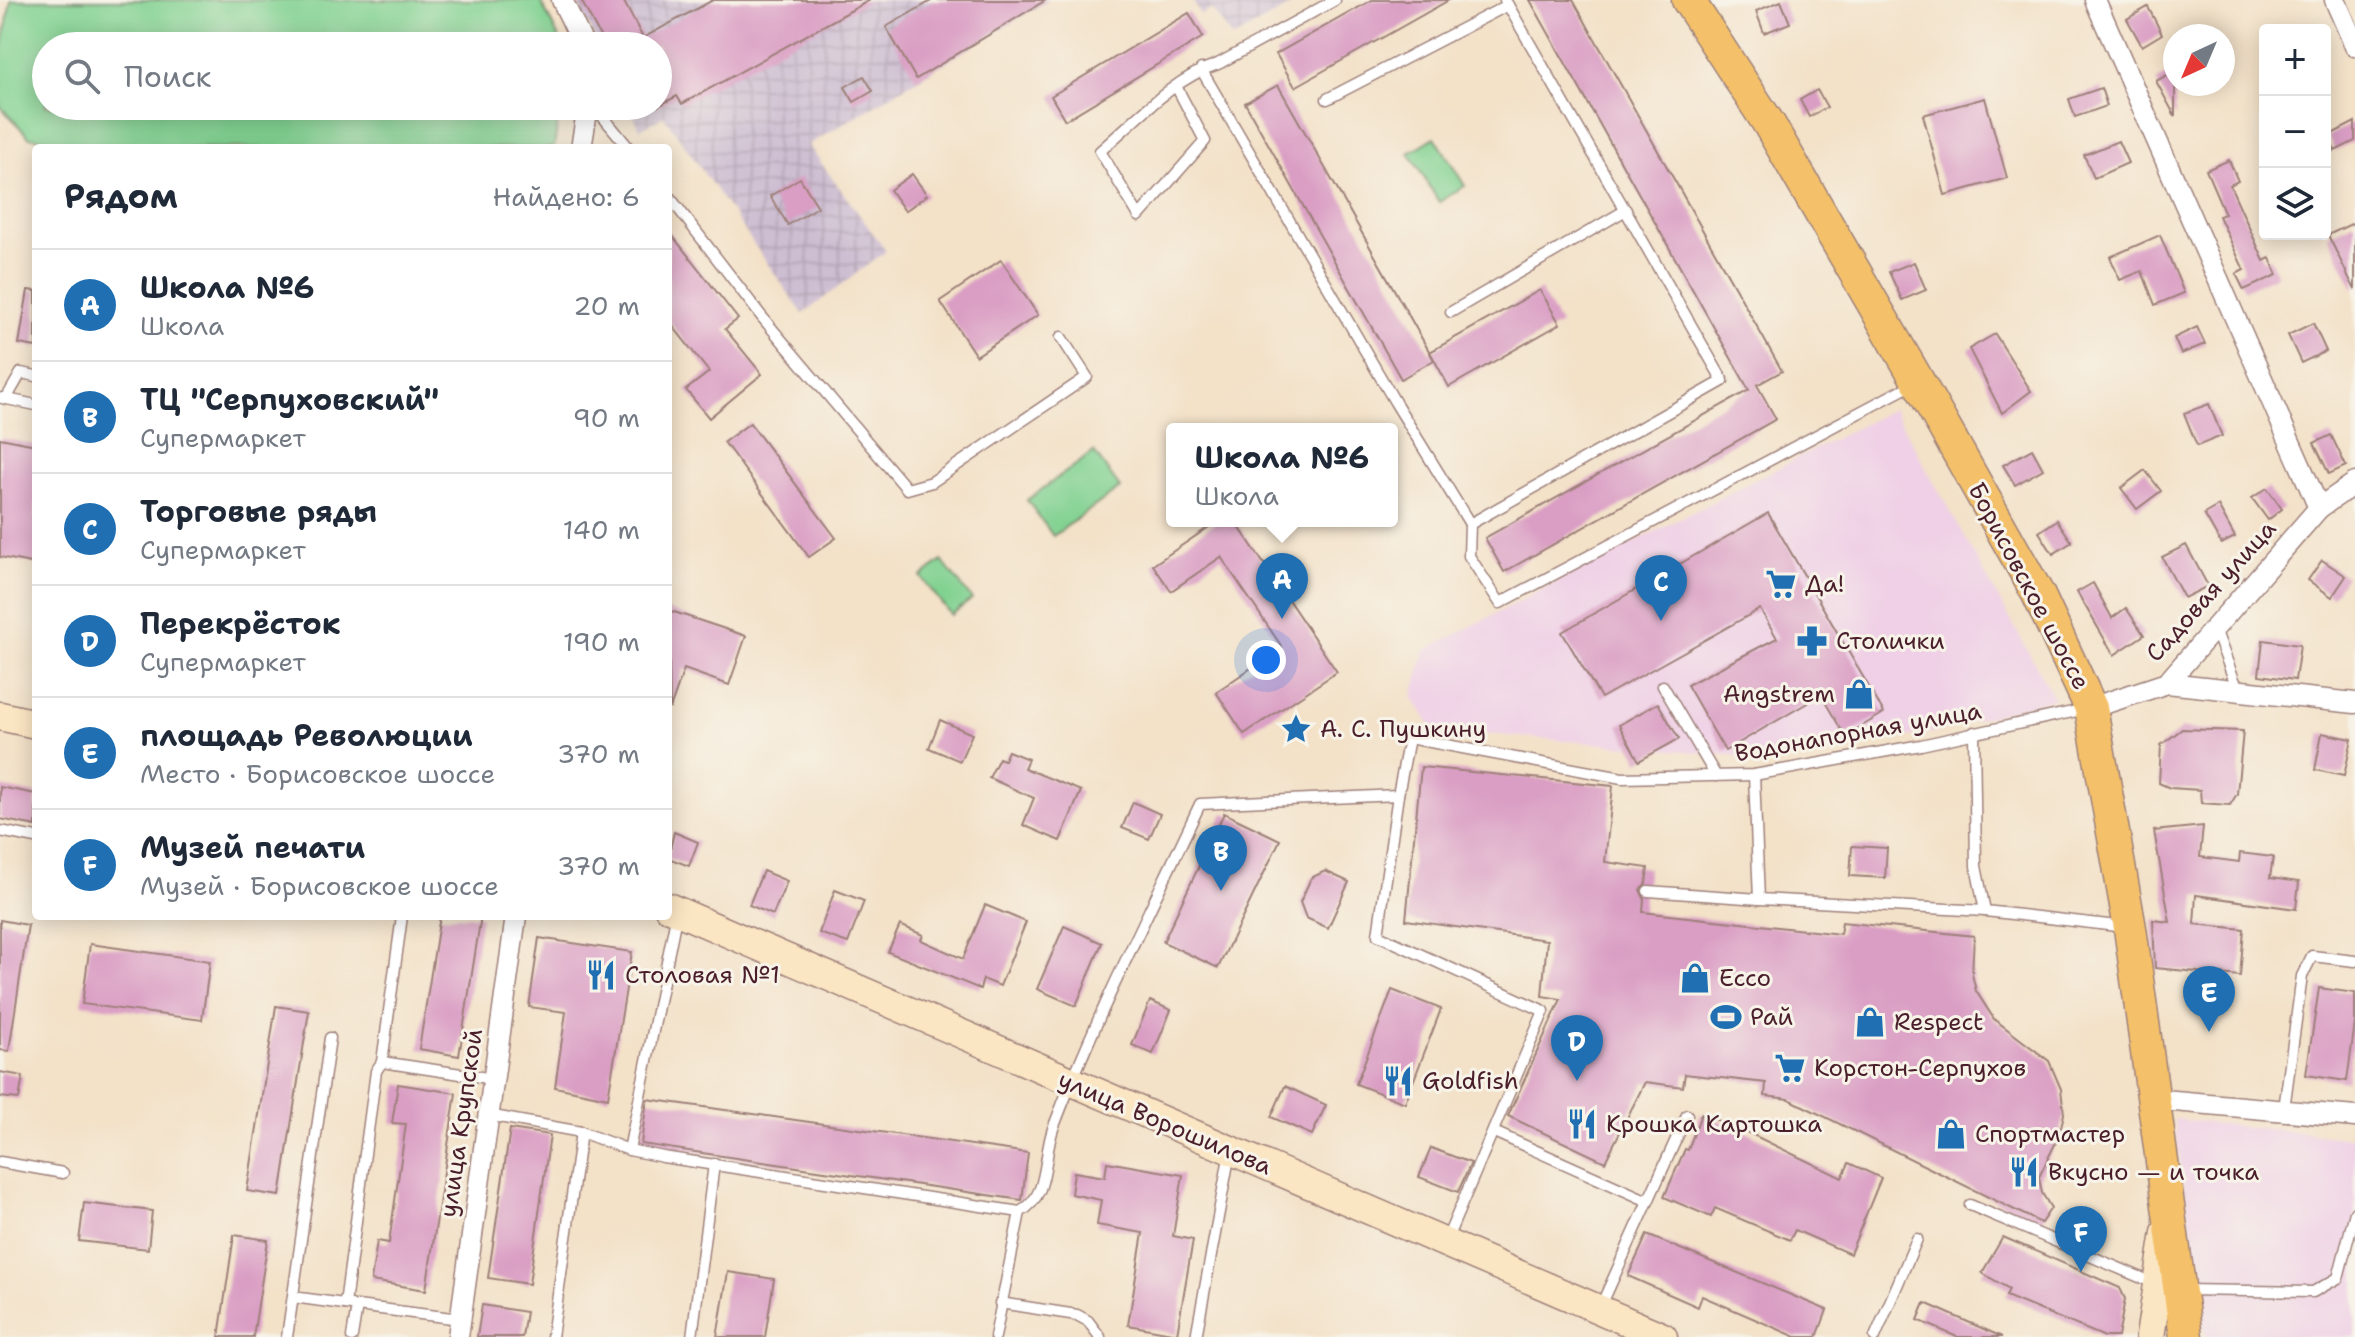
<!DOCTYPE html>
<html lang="ru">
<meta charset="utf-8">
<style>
:root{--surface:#fff;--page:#f2f2f3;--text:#1f2937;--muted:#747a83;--line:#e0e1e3;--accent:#1f6fb2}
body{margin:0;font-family:"Shantell Sans",sans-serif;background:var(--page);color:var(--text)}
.controls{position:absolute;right:24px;top:24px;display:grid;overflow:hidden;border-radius:8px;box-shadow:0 4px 20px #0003}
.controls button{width:72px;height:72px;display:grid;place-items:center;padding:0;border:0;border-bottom:2px solid var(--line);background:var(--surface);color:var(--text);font:40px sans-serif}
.compass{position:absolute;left:2163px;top:24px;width:72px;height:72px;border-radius:50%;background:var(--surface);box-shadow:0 4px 20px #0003;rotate:224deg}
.you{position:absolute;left:1266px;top:660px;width:28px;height:28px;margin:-20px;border:6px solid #fff;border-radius:50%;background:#1a73e8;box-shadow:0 0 0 12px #1a73e833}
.badge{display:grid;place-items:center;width:52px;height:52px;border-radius:50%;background:var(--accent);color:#fff;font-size:26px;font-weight:700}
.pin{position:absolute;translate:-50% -66px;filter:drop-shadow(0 2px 4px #0008)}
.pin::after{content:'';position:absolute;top:42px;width:28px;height:24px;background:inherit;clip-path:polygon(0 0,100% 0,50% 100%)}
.popup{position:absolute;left:1166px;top:423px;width:232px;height:104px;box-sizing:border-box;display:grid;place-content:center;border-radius:8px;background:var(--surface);filter:drop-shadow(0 2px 6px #0005);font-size:26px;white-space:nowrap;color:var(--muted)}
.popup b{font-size:30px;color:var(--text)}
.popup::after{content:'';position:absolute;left:50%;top:100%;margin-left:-16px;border:16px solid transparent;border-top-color:var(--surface)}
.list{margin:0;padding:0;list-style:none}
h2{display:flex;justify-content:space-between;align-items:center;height:104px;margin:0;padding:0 32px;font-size:34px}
h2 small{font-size:26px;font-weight:400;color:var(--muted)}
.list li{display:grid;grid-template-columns:52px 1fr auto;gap:24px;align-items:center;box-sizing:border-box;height:112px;padding:0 32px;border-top:2px solid var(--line)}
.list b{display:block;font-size:30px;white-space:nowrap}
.list p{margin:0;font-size:26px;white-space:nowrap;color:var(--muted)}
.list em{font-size:26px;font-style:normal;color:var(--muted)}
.icon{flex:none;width:44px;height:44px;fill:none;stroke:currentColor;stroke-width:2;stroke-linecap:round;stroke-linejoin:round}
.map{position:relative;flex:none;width:2355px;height:1337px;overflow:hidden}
.search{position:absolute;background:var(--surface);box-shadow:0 4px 20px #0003;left:32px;top:32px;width:640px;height:88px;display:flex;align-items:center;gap:20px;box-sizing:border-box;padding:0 28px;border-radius:44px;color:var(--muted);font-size:30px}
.panel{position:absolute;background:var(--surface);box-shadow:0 4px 20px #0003;left:32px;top:144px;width:640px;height:776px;border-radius:8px}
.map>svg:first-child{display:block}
</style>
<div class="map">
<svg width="2355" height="1337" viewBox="0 0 2355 1337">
<defs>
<pattern id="industrial-grid" width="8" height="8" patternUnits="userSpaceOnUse" patternTransform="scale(2)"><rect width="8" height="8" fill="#cdbed2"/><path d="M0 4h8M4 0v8" fill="none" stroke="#b2a3b4"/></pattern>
</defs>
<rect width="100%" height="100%" fill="#f7f3e8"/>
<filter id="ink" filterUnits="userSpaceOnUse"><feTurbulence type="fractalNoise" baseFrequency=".0125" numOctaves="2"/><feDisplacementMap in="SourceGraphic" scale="16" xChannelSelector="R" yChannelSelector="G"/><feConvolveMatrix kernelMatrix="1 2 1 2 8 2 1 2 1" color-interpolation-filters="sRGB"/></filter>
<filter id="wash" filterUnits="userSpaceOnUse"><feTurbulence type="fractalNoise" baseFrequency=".006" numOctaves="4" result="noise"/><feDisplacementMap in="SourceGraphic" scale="32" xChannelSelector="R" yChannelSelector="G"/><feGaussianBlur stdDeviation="1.8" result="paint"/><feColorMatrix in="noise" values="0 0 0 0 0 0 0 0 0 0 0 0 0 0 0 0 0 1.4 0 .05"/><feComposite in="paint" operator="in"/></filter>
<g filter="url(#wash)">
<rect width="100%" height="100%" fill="#f3e1c8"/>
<g fill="#efd0e6">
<polygon points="1893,409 2054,698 1927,734 1750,757 1433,729 1413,697 1425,650"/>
<polygon points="2174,1119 2355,1138 2355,1337 2206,1337"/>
</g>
<g fill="url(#industrial-grid)">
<polygon points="576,0 1049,0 808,145 886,251 803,314 664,116 640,129 629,106 658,106 658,46 599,46"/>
<polygon points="1192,0 1300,0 1233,38 1211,9 1201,15"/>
</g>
<g fill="#81d191" stroke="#66785e" stroke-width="2">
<polygon points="11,0 540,0 563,46 46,46 46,106 560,106 554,148 108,148 29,137 0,106 0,61"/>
<polygon points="1435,137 1465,186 1439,202 1409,153"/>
<polygon points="1094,452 1120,488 1053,536 1027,500"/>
<polygon points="942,561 972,599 951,615 921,577"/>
</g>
<g id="blocks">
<g fill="#da9ec4">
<polygon points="581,0 623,0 643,38 713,0 870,0 682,104 677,96 658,106 658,46 605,46"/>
<polygon points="933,0 1046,0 916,79 886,27"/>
<polygon points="1372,0 1449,0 1295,87 1276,54"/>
<polygon points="1530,0 1573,0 1782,371 1757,385 1776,419 1504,572 1485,538 1749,390"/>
<polygon points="1781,1 1790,23 1764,33 1756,11"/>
<polygon points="2148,7 2162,34 2142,46 2127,19"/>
<polygon points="1189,13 1203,37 1065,120 1051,96"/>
<polygon points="2175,71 2175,116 2156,81"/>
<polygon points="864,76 873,91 854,102 845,87"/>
<polygon points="1278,85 1434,360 1401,379 1245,103"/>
<polygon points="2101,88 2107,106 2075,117 2069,99"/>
<polygon points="1817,90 1827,107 1809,117 1800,100"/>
<polygon points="1985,98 2007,178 1945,195 1923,115"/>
<polygon points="2355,122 2355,141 2335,151 2328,136"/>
<polygon points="2118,141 2128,163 2094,178 2084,155"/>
<polygon points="2229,160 2238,181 2230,185 2264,261 2270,258 2277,275 2244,290 2236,274 2244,270 2219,216 2225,214 2206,170"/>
<polygon points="912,174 927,195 905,211 890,190"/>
<polygon points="800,178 818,207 788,225 770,196"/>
<polygon points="2355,222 2355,290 2328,235"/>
<polygon points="668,230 738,319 725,329 762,374 709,418 686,390 709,372 668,320"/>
<polygon points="2160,235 2184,293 2155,305 2142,271 2120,280 2110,257"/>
<polygon points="1001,260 1038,315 976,356 940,301"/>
<polygon points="1914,262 1926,290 1902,300 1889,272"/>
<polygon points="28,290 36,291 36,347 19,344"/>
<polygon points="1540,290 1560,324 1449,387 1430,352"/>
<polygon points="2313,323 2326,351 2301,363 2288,335"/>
<polygon points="2197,327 2205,344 2181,354 2174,338"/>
<polygon points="1995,334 2031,391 2002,413 1969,349"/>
<polygon points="2209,404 2222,436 2197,446 2184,413"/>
<polygon points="750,423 836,538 809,557 724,442"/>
<polygon points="2331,435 2346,466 2329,474 2314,443"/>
<polygon points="0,438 36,445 36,564 0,557"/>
<polygon points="2032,449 2043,469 2015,485 2003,465"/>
<polygon points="2145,470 2161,491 2137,509 2121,488"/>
<polygon points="2267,488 2282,509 2268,520 2252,498"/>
<polygon points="2218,506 2235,537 2221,544 2204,514"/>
<polygon points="1768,513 1884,713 1845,736 1821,695 1725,751 1687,685 1777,638 1760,609 1601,698 1562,632"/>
<polygon points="2057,520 2072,542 2053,554 2039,532"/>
<polygon points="1218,521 1235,521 1337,672 1244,734 1216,692 1282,647 1221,557 1171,591 1153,565"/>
<polygon points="2186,545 2208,586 2184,598 2162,557"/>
<polygon points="2322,560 2346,576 2332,597 2308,580"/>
<polygon points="2093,583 2112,618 2126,608 2144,635 2114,655 2077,592"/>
<polygon points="668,610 746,636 729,685 684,669 670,709"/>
<polygon points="2263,640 2300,645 2295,680 2259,675"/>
<polygon points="1658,703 1679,739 1639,761 1619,725"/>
<polygon points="940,720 972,734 960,761 929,748"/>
<polygon points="2182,729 2243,731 2237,794 2230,805 2201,803 2200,790 2170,788 2159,783 2161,745"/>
<polygon points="2322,733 2352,739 2344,776 2315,770"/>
<polygon points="1008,751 1028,759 1024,768 1081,791 1060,841 1023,825 1034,798 989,778 999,758 1004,760"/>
<polygon points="1421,767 1613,786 1605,862 1648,868 1646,883 1640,890 1644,898 1643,912 1840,934 1842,922 1974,936 1972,974 1976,991 1994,1019 2049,1061 2061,1089 2064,1114 2059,1136 2039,1177 2042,1193 2051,1208 2041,1223 1789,1099 1765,1096 1766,1083 1685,1074 1683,1087 1645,1082 1605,1162 1508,1116 1561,999 1542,996 1547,940 1406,920"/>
<polygon points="0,787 36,794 36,826 0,819"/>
<polygon points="1133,802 1160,814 1149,839 1122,828"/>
<polygon points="1224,813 1280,840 1218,968 1163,942"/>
<polygon points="2203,826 2200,857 2239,862 2240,853 2273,857 2270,878 2299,882 2296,909 2196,895 2194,924 2244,929 2240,976 2155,968 2153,920 2170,922 2154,831"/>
<polygon points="674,832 698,842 689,866 668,858"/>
<polygon points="1852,846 1887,848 1885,878 1850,876"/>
<polygon points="763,871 787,881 773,915 749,905"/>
<polygon points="1325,871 1349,882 1328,928 1306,918 1300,902 1311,878"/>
<polygon points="835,890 864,901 848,943 819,933"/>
<polygon points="985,905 1026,922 1000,986 983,979 980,989 888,952 900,925 923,935 921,940 963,959"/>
<polygon points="440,916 481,916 459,1056 419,1049"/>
<polygon points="0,920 28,925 9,1051 0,1050"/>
<polygon points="1064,926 1102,943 1076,1006 1037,989"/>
<polygon points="539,938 632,952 608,1098 555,1087 566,1012 529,1007"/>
<polygon points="90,944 210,961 202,1020 82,1004"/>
<polygon points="2319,988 2355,993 2355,1023 2347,1081 2306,1075"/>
<polygon points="1392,990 1441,1009 1405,1103 1356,1084"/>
<polygon points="1150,1001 1171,1010 1153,1054 1132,1045"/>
<polygon points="276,1006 309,1011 280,1196 247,1191"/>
<polygon points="0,1072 23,1076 19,1099 0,1097"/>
<polygon points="398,1084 456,1093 426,1290 371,1281 377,1241 389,1243 406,1124 392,1123"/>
<polygon points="1285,1086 1326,1105 1312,1135 1271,1117"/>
<polygon points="647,1099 1028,1153 1022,1200 641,1144"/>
<polygon points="1701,1114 1743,1130 1842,1178 1849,1163 1881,1178 1850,1254 1795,1230 1790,1240 1715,1208 1711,1217 1664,1197 1685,1149 1688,1150"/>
<polygon points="510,1129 550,1135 529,1284 488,1278"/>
<polygon points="1431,1148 1471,1163 1458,1192 1419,1177"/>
<polygon points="1107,1162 1183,1175 1173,1236 1193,1240 1177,1334 1128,1325 1143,1233 1097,1225 1101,1200 1071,1194 1074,1172 1105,1177"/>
<polygon points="84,1203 152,1211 148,1249 79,1241"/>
<polygon points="234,1235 268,1240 253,1337 219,1337"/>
<polygon points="1647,1235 1827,1310 1817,1337 1796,1337 1702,1296 1698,1307 1628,1276"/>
<polygon points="2003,1237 2120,1288 2125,1299 2118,1337 2105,1337 2006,1296 2009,1289 1982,1273"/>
<polygon points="728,1272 774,1279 765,1337 717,1337"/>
<polygon points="1925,1303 2002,1337 1957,1337 1918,1320"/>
<polygon points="482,1305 526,1312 522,1337 477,1337"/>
</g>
</g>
</g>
<g filter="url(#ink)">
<use href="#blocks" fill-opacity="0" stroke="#9e807a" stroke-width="2"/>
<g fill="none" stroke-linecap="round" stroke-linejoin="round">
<g stroke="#9e807a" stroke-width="13">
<g id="lane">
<polyline points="1201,69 1395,402 1470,524 1723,381 1505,0"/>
<path d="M1176 86 1205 141 1139 216 1100 151C1135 121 1173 78 1218 64L1335 0"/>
<polyline points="1327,99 1508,5"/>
<polyline points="594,106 629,148"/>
<polyline points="668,195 762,317 907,489 932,482 1087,377 1061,337"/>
<polyline points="1451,312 1626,210"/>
<polyline points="2,398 36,405"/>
<polyline points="6,399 21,373 36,376"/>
<polyline points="1470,524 1469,556 1500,603 1915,383"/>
<polyline points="2215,629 2238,690"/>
<polyline points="1663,686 1716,776"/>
<polyline points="1754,775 1759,899 1985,911 1976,866 1974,732"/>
<polyline points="1398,795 1378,935 1544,1011 1446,1241"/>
<polyline points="0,831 36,838"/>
<polyline points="1648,891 1759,899"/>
<polyline points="1985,911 2126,927"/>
<polyline points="402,916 382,1062 494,1079"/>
<polyline points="2284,1109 2302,976 2312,956 2355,961"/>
<path d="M488 1115 581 1132 629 1150 663 1157 1020 1212C1051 1195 1042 1156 1054 1126 1096 1016 1150 911 1200 804L1398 795 1409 738 1622 778 1754 775 1921 745 2086 709"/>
<polyline points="1494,1132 1648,1201"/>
<polyline points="629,1150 677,912"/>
<polyline points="0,1162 63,1173"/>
<polyline points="1970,1205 2156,1284"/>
<polyline points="2184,1290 2313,1292 2338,1278 2355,1212"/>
<polyline points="293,1297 351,1305"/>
<polyline points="1000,1303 1077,1315 1088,1321 1100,1337"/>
<polyline points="345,1304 376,1071 382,1062"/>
<polyline points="1600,1308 1687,1115"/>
<polyline points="287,1337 330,1038"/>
<polyline points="352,1337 357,1306 460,1319"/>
<polyline points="552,1337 581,1132"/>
<polyline points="692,1337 714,1164"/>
<polyline points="995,1337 1020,1212"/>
<polyline points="1196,1337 1230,1152"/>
<polyline points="1875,1337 1917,1239"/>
</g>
</g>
<g stroke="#9e807a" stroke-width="23">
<g id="street">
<polyline points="562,0 584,46"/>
<polyline points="2095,0 2319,508"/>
<polyline points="2335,0 2355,46"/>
<polyline points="581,148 588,106"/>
<polyline points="2167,683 2355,703"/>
<polyline points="2091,708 2167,683 2319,508 2355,483"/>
<polyline points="2152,1099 2355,1117"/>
<polyline points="458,1337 516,916"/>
</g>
</g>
<g stroke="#9e807a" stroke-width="31">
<g id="secondary">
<polyline points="0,716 36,724"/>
<polyline points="668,907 1663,1337"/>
<polyline points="2150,1337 2166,1232"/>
</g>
</g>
<g stroke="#9e807a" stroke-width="35">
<polyline id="primary" points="1688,0 1769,124 1918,381 2038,594 2091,708 2130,928 2186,1337"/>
</g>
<use href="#lane" stroke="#fff" stroke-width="10"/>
<use href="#street" stroke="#fff" stroke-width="20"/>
<use href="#secondary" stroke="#fbe6c3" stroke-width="28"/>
<use href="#primary" stroke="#f4c16a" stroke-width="32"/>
</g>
</g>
<defs>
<g id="supermarket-bare" transform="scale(2.4)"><path d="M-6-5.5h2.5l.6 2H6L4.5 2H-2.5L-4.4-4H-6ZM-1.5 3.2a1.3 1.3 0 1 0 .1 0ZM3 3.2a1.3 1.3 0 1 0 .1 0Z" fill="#1f6fb2" stroke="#f7f3e8" stroke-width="2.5" paint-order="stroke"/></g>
<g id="pharmacy-bare" transform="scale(2.4)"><path d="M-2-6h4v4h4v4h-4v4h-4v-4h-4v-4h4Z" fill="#1f6fb2" stroke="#f7f3e8" stroke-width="2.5" paint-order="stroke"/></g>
<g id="shop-bare" transform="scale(2.4)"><path d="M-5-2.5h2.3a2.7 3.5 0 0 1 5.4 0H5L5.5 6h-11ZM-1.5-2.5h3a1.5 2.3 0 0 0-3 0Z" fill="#1f6fb2" stroke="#f7f3e8" stroke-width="2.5" paint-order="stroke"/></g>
<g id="sight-bare" transform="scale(2.4)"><path d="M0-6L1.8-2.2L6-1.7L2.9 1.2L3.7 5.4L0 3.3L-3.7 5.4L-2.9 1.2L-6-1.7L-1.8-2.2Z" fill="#1f6fb2" stroke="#f7f3e8" stroke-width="2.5" paint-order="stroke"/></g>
<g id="restaurant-bare" transform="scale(2.4)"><path d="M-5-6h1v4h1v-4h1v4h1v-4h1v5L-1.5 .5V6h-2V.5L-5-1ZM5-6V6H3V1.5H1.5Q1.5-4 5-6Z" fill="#1f6fb2" stroke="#f7f3e8" stroke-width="2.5" paint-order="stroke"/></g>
<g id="stadium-bare" transform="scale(2.4)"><path d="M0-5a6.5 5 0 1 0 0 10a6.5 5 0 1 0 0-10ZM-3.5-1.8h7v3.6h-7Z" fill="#1f6fb2" stroke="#f7f3e8" stroke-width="2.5" paint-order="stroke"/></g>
</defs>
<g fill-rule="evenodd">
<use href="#supermarket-bare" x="1781" y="584"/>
<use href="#pharmacy-bare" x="1812" y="641"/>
<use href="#shop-bare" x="1859" y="694"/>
<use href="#sight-bare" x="1296" y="729"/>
<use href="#restaurant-bare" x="601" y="975"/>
<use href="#shop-bare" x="1695" y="978"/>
<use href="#stadium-bare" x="1726" y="1017"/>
<use href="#shop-bare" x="1870" y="1022"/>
<use href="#supermarket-bare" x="1790" y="1068"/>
<use href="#restaurant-bare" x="1398" y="1081"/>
<use href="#restaurant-bare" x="1582" y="1124"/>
<use href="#shop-bare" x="1951" y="1134"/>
<use href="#restaurant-bare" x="2024" y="1172"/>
</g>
<g text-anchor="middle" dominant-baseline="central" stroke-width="6" stroke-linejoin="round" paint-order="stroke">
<g font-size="24" fill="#4a1f2b" stroke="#f7f3e8" text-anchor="start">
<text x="1805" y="584">Да!</text>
<text x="1836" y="641">Столички</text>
<text x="1835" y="694" text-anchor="end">Angstrem</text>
<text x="1320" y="729">А. С. Пушкину</text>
<text x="625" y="975">Столовая №1</text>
<text x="1719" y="978">Ecco</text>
<text x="1750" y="1017">Рай</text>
<text x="1894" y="1022">Respect</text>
<text x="1814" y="1068">Корстон-Серпухов</text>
<text x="1422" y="1081">Goldfish</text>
<text x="1606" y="1124">Крошка Картошка</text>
<text x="1975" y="1134">Спортмастер</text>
<text x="2048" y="1172">Вкусно — и точка</text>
</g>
<g font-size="24" fill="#4a1f2b" stroke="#f7f3e8">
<text transform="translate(2029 586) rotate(62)">Борисовское шоссе</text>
<text transform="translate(2211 591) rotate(-48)">Садовая улица</text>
<text transform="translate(1858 732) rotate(-10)">Водонапорная улица</text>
<text transform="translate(461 1123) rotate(-82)">улица Крупской</text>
<text transform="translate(1165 1123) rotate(23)">улица Ворошилова</text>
</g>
</g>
</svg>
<div class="controls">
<button>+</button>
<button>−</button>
<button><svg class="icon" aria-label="layers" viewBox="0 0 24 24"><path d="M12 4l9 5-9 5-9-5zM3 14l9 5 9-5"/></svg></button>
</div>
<svg class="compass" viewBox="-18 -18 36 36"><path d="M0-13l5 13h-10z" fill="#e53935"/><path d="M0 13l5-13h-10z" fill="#747a83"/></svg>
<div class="you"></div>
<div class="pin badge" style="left:1282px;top:619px">A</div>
<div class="popup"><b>Школа №6</b>Школа</div>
<div class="pin badge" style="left:1221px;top:891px">B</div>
<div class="pin badge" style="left:1661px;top:621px">C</div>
<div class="pin badge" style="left:1577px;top:1081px">D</div>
<div class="pin badge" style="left:2209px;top:1032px">E</div>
<div class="pin badge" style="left:2081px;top:1272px">F</div>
<div class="search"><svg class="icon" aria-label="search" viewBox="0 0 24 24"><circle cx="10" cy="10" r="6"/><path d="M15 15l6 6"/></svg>Поиск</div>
<section class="panel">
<h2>Рядом<small>Найдено: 6</small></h2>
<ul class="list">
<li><span class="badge">A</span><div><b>Школа №6</b><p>Школа</p></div><em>20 m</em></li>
<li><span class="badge">B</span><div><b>ТЦ &quot;Серпуховский&quot;</b><p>Супермаркет</p></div><em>90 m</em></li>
<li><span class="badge">C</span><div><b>Торговые ряды</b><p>Супермаркет</p></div><em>140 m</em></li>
<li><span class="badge">D</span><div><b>Перекрёсток</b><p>Супермаркет</p></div><em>190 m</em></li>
<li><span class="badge">E</span><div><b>площадь Революции</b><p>Место · Борисовское шоссе</p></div><em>370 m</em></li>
<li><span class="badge">F</span><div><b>Музей печати</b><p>Музей · Борисовское шоссе</p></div><em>370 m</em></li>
</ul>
</section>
</div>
